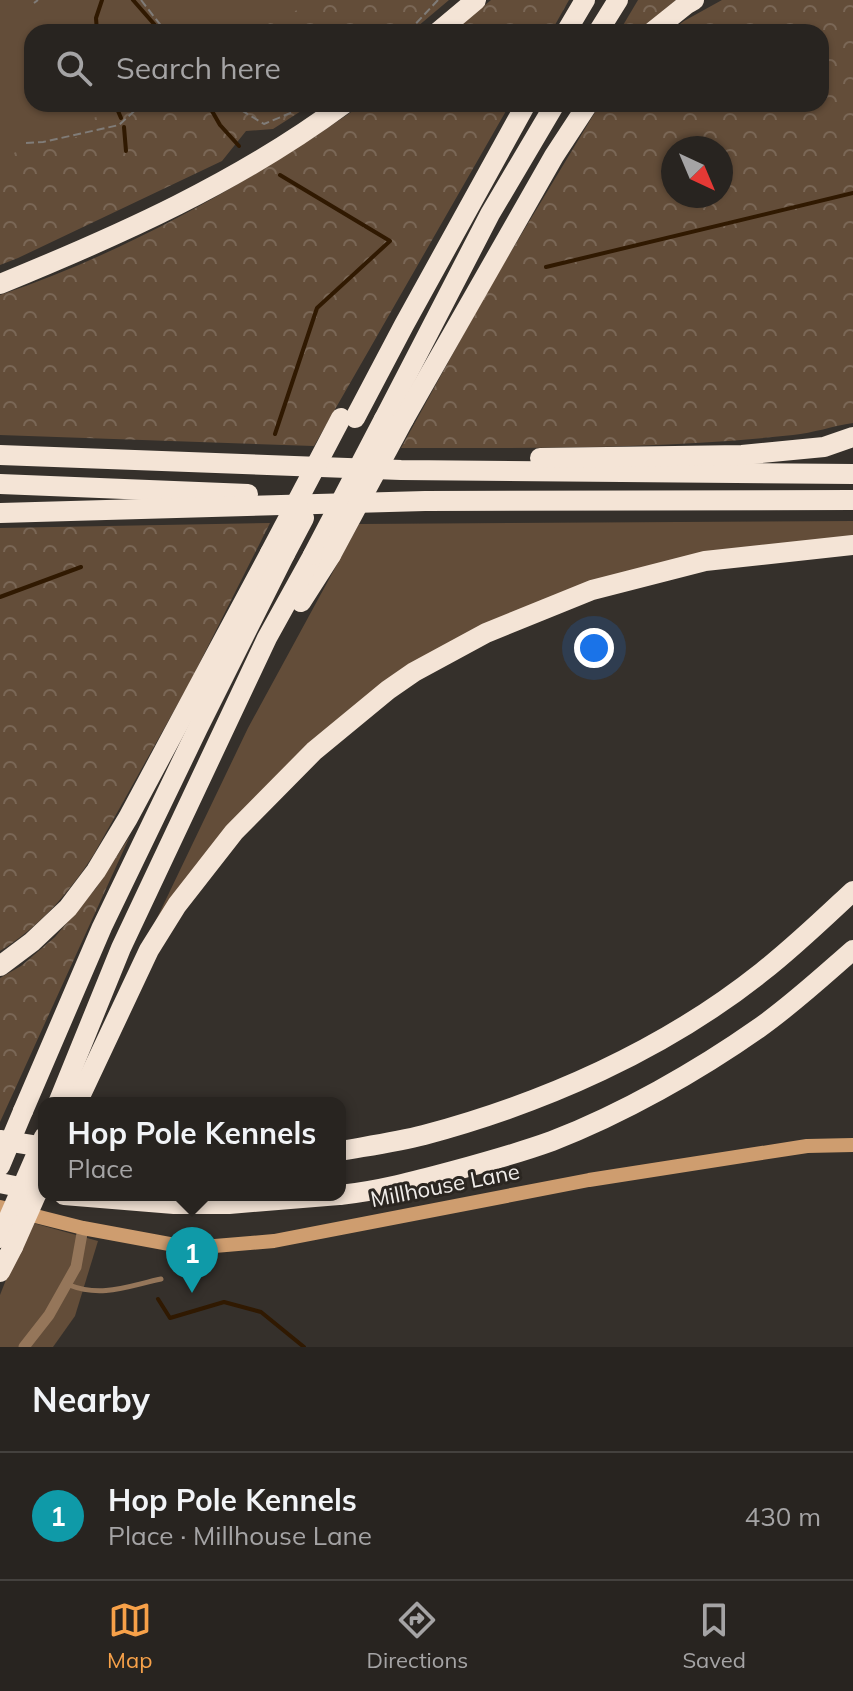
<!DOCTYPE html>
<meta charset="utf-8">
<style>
:root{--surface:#282420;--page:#34302d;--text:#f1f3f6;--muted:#a5a4a5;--line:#44413e;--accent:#f7a149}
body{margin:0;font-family:Mulish,sans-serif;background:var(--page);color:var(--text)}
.compass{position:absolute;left:661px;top:136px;width:72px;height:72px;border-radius:50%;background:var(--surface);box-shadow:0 2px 6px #0004;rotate:136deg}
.you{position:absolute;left:594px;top:648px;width:28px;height:28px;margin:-20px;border:6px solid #fff;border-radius:50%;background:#1a73e8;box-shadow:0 0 0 12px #1a73e833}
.badge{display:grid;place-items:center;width:52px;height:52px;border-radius:50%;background:var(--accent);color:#fff;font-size:26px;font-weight:700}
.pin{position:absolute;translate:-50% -66px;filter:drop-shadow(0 2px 4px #0008)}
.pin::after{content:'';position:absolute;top:42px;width:28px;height:24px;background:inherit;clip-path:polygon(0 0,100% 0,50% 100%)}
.popup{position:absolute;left:38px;top:1097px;width:308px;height:104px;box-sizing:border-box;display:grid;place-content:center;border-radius:16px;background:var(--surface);filter:drop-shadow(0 2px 6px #0005);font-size:26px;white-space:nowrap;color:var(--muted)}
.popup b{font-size:30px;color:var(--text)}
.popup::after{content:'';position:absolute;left:50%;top:100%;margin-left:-16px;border:16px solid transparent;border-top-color:var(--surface)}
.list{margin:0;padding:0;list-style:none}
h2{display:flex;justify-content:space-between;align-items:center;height:104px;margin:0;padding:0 32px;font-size:34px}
h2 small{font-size:26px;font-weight:400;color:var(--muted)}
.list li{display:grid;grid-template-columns:52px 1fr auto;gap:24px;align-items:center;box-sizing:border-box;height:128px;padding:0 32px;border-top:2px solid var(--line)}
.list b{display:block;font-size:30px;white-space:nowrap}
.list p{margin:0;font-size:26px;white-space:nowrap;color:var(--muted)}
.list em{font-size:26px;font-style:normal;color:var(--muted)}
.icon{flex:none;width:44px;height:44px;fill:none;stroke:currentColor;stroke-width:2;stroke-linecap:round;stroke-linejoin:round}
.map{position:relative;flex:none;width:853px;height:1347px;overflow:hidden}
.search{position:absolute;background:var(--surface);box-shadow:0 2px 6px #0004;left:24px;right:24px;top:24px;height:88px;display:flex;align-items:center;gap:20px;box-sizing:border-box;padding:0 28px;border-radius:24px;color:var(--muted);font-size:30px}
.sheet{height:232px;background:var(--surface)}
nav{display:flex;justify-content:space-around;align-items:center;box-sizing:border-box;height:112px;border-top:2px solid var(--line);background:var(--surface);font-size:22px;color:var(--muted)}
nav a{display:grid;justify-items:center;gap:4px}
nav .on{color:var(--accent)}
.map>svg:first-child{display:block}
</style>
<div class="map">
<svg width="853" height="1347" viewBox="0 0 853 1347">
<defs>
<pattern id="forest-crowns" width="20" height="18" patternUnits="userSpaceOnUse" patternTransform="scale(2)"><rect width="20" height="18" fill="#634d39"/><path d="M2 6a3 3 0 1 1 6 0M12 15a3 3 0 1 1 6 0" fill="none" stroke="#7a6756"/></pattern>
</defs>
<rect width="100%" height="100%" fill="#35302b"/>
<g fill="#634d39">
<polygon points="0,0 372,0 328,32 32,32 32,104 205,104 0,206"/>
<polygon points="853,521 853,539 622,575 366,699 147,939 248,728 359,524"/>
<polygon points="33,1223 98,1241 75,1316 53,1347 0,1347 0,1295 13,1262"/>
</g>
<g fill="url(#forest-crowns)" fill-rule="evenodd">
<polygon points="323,0 449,0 411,32 251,32 297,10"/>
<polygon points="491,0 569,0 551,32 453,32"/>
<polygon points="638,0 676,0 638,32 619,32"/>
<path d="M722 0H853V423C833 426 813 433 793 435 663 449 532 448 401 448L489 288 600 104H821V32H669L684 21ZM673 148H721V196H673Z"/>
<polygon points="129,104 137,115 160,104 312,104 273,129 246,131 222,161 18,258 0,265 0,159 16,152 27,153 62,139 83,136 91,119"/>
<path d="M363 104H510L314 446 0 435V295C130 251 250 182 363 104Z"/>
<path d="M270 523 190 682 94 854C69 893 39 927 0 951V528Z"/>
<polygon points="130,836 0,1122 0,978 21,966 55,937 96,888"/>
</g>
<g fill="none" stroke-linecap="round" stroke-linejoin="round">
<g stroke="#301901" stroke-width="4">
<polyline points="133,0 161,32"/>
<polyline points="97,32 96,18 102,0"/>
<polyline points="115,104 121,118"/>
<polyline points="208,104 220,125 239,146"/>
<polyline points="124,127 126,151"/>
<polyline points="546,267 853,193"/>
<polyline points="275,434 317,308 390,241 280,175"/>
<polyline points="0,597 81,567"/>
<polyline points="158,1299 170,1318 224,1302 261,1312 304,1347"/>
</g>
<g stroke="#807c78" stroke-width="2" stroke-dasharray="8 4" stroke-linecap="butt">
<polyline points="141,0 166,32"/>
<polyline points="34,3 38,0"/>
<polyline points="408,32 438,0"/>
<polyline points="231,104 264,124 312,104"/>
<polyline points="26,143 43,142 119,125 142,104"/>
</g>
<path stroke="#95765a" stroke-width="5" d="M69 1285C102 1298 128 1286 161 1279"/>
<polyline stroke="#95765a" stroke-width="11" points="24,1347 49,1315 76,1267 83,1228"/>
<polyline stroke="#ce9d6f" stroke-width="14" points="0,1207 83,1228 191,1248 274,1241 589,1180 807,1146 853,1145"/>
<g stroke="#f4e4d6" stroke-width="20">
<polyline points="438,32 476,0"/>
<polyline points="566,32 585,0"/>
<polyline points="598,32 618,0"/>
<polyline points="652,32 687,4 694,0"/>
<path d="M0 284C120 235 239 182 344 104"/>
<polyline points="355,418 404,325 526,104"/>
<polyline points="384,419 490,214 555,104"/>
<polyline points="404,419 554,156 588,104"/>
<polyline points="0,455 401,470 853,474"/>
<polyline points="540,458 742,455 824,447 853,437"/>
<polyline points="0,484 248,494"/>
<polyline points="0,513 425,501 853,500"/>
<polyline points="301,602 331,555"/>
<polyline points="0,966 32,942 68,908 96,871 128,818 270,553"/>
<polyline points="58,1103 121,948 267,638 313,555"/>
<polyline points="77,1103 149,950 177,905 234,832 314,751 388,690 414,672 486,633 592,590 705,561 853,545"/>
<polyline points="23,1111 102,927 198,728 285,554"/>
<polyline points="0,1140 44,1147"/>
<path d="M340 1151C368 1146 397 1142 424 1135 544 1103 664 1050 762 972 794 947 823 919 853 891"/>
<polyline points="0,1183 39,1191"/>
<polyline points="64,1195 174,1204 229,1204 339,1195"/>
<path d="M340 1195C378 1191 416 1181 453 1171 486 1162 519 1153 552 1141 622 1114 698 1071 759 1028 793 1004 822 977 853 950"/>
<polyline points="0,1272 13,1247"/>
</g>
<g stroke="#f4e4d6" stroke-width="20">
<polyline points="270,553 341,418"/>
<polyline points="285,554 304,518"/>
<polyline points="313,555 384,419"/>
<polyline points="331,555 404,419"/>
<polyline points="0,1166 23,1111"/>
<polyline points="0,1238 44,1137"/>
<polyline points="13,1247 44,1177"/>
</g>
</g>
<g text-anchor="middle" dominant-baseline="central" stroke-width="6" stroke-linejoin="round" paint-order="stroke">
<g font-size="22" fill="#f0edea" stroke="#2b2621">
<text transform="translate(445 1185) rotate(-11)">Millhouse Lane</text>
</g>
</g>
</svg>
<svg class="compass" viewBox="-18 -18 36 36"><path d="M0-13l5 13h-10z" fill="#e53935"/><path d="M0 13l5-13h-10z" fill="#a5a4a5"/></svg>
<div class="you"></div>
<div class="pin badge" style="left:192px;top:1293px;background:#0f9aa8">1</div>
<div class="popup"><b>Hop Pole Kennels</b>Place</div>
<div class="search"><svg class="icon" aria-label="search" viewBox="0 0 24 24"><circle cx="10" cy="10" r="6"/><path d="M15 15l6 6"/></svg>Search here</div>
</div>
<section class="sheet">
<h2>Nearby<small></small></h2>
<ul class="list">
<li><span class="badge" style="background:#0f9aa8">1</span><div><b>Hop Pole Kennels</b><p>Place · Millhouse Lane</p></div><em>430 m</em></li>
</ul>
</section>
<nav>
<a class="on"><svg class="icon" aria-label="map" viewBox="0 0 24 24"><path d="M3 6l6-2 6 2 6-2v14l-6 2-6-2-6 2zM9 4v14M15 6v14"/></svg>Map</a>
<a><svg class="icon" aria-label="directions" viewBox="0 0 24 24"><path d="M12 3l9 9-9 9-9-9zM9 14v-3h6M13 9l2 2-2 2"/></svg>Directions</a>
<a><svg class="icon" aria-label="saved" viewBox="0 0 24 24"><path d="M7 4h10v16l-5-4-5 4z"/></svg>Saved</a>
</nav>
